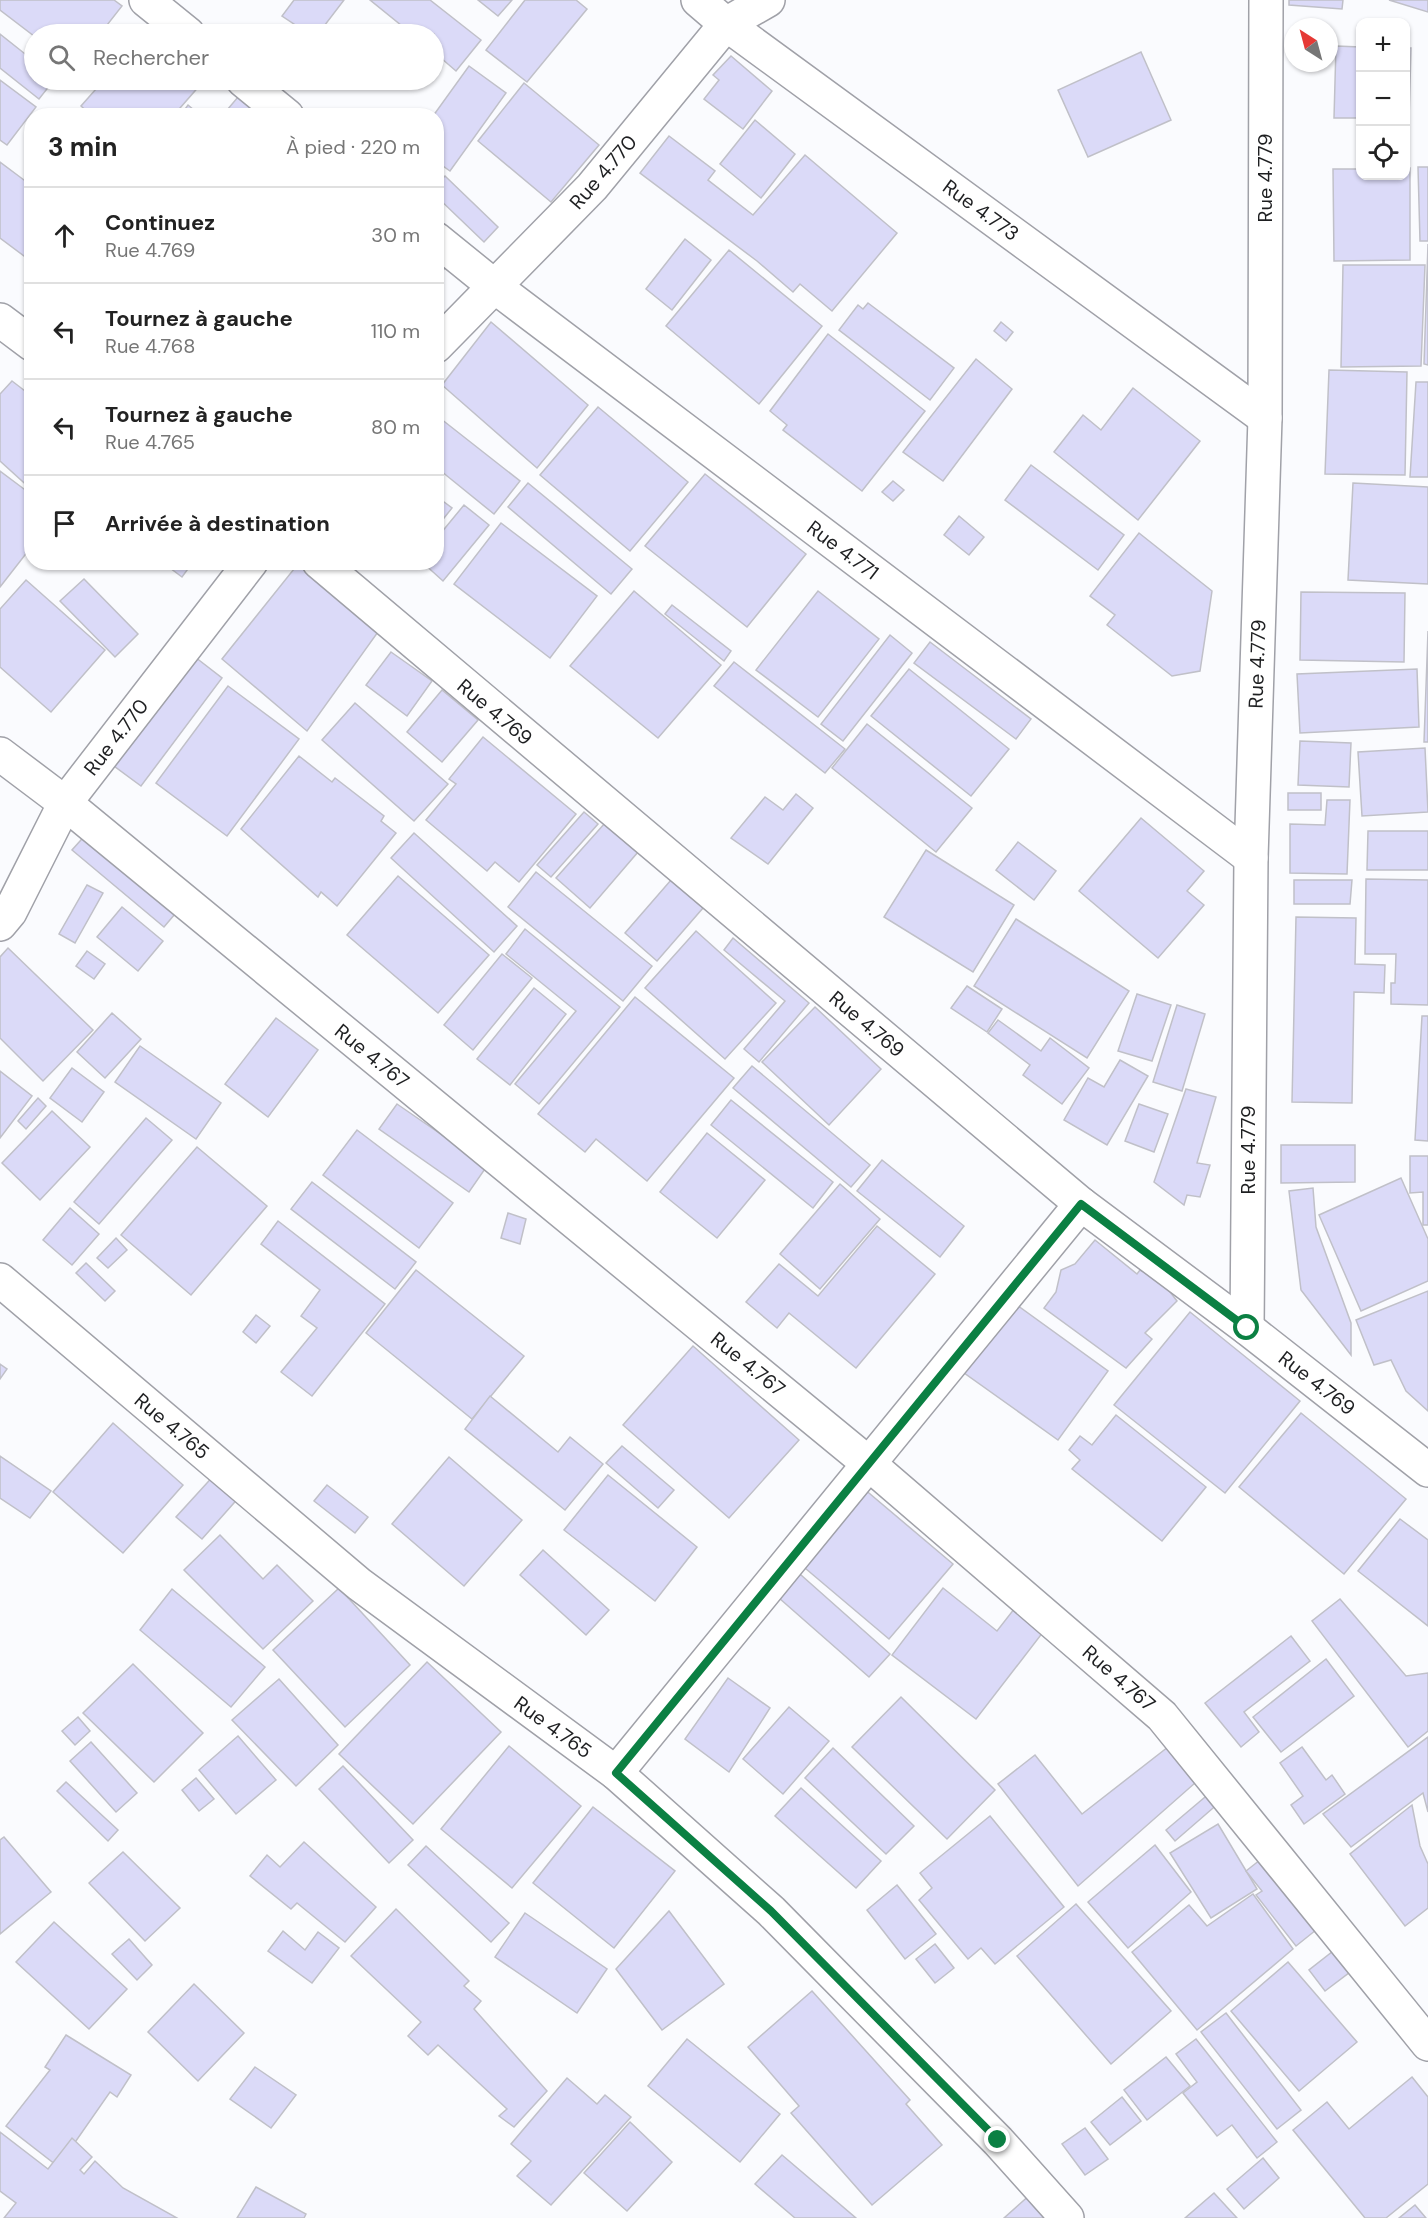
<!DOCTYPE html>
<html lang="fr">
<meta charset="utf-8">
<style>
:root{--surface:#fff;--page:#f2f2f2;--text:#222;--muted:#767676;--line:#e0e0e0}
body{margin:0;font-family:"DM Sans",sans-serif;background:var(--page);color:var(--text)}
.controls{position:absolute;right:18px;top:18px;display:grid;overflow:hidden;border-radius:12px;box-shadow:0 2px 4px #0004}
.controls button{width:54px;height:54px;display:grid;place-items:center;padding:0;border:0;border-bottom:2px solid var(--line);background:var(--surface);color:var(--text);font:30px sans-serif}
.compass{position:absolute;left:1284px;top:18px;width:54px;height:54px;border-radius:50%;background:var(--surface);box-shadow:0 2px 4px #0004;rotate:324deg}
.stop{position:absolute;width:18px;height:18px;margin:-14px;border:4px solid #0b8043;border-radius:50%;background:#fff}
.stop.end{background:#0b8043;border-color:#fff;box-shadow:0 2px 6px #0008}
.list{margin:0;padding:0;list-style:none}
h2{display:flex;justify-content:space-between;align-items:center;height:78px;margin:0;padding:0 24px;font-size:26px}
h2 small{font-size:20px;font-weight:400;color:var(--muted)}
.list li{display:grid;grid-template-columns:39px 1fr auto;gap:18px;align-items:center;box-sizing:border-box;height:96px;padding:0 24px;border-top:2px solid var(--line)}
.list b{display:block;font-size:22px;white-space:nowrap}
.list p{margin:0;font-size:20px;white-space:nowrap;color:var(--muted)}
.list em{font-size:20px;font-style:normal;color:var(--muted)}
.icon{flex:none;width:33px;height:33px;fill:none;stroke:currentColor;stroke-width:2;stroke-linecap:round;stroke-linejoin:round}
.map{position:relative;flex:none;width:1428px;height:2218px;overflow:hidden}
.search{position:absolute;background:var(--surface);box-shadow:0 2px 4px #0004;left:24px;top:24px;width:420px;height:66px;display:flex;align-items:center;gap:15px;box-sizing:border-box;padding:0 21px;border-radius:33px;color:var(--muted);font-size:22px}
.panel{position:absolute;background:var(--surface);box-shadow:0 2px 4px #0004;left:24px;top:108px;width:420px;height:462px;border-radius:24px}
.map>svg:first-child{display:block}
</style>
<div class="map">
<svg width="1428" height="2218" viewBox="0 0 1428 2218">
<rect width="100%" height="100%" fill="#fafbfe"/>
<g fill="#dbdaf8" stroke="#c0c0c8" stroke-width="1.5">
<polygon points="0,0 114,0 122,6 100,34 34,36 0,10"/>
<polygon points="294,0 344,0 318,34 309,34 282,16"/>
<polygon points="370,0 430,0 481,40 456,71 434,52 434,34 412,34"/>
<polygon points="478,0 512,0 498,16"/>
<polygon points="525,0 576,0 587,9 527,82 486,50"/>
<polygon points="1289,0 1343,0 1342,9 1289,5"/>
<polygon points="1389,0 1428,0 1428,12"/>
<polygon points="0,34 34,61 34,80 54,80 39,99 0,68"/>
<polygon points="1336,46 1360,47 1360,118 1334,118"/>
<polygon points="1406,48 1411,48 1409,120 1406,120"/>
<polygon points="1141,52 1171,120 1088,157 1058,90"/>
<polygon points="731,56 772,91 743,129 704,99 719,80 713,75"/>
<polygon points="469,66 506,93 450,171 436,161 436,116 433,116"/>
<polygon points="0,80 36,107 7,145 0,140"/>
<polygon points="104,80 196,80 201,84 173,116 92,116 81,106"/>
<polygon points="524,83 599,145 551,202 478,141"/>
<polygon points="238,97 260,116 222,116"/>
<polygon points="188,105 201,116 180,116"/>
<polygon points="755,120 795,154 761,198 720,164"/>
<polygon points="669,136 715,171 708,180 753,215 805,155 897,233 832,311 800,284 793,292 757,261 640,173"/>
<polygon points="0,162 32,186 32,262 0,238"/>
<polygon points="1418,167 1428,167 1428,241 1420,241"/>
<polygon points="1406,168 1410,168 1410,260 1334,261 1333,169 1360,169 1360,176 1406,176"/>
<polygon points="445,176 498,227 484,242 436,196 436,185"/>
<polygon points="685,239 711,260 672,310 646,289"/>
<polygon points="1428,244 1428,365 1424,364"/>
<polygon points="729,250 822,326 759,404 666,326"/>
<polygon points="436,262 445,268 436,280"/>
<polygon points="1343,265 1425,265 1421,366 1341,367"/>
<polygon points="868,303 954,368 930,400 839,330 858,305 863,309"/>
<polygon points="491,322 588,405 537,468 442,385"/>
<polygon points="1001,322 1013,332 1006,341 994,331"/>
<polygon points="828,334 925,411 862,491 783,430 787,425 770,411"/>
<polygon points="976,359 1012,389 943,481 903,452"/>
<polygon points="1329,370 1407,372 1405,475 1325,474"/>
<polygon points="12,381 29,394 32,390 32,490 0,461 0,394"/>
<polygon points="1416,382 1428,382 1428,477 1410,477"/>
<polygon points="1133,388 1200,441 1138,520 1054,452 1083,415 1101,430"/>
<polygon points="598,407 688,482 630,551 540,475"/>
<polygon points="436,415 520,481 494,514 436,467"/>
<polygon points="1031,465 1124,535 1098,570 1005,500"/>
<polygon points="0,471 32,495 32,546 0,587"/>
<polygon points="705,474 806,554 747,627 645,546"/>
<polygon points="893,481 904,490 893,501 882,492"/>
<polygon points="528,483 632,569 611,594 508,507"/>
<polygon points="1353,483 1428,487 1428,584 1348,580"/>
<polygon points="436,496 452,508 436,528"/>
<polygon points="464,505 489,525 443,581 422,562 436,562 436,539"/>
<polygon points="959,516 984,537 969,555 944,535"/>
<polygon points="501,523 597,596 550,658 454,584"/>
<polygon points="1139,533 1212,591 1200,671 1172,676 1107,625 1115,615 1090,596"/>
<polygon points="162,562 193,562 182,577"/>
<polygon points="298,564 383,625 307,731 222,659"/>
<polygon points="84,579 138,634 115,657 60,601"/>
<polygon points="26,580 105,650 51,712 0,667 0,609"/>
<polygon points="634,591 721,665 658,738 570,666"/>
<polygon points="818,591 879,639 818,717 756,670"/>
<polygon points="1301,592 1405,593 1404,662 1300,660"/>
<polygon points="672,605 731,651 724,661 665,614"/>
<polygon points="1428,631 1428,742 1424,742"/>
<polygon points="890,635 912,653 843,741 821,724"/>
<polygon points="930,642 1031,719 1016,739 914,663"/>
<polygon points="391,652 432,681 407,716 366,685"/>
<polygon points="195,657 222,678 141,786 114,766"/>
<polygon points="734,662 845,749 825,773 714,686"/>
<polygon points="909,669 1009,749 971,796 871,716"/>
<polygon points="1417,669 1419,727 1300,733 1297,674"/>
<polygon points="228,686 299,739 227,836 156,783"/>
<polygon points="442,690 478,720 442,762 407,732"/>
<polygon points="355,703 448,784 414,821 322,740"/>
<polygon points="867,724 972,808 936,852 832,768"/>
<polygon points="483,737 576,814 519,882 495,862 487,871 426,820 456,784 449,779"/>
<polygon points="1300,741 1351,743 1349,787 1298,785"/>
<polygon points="1425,748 1428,812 1362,816 1358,752"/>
<polygon points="299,756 332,782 335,778 384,816 381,821 396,833 337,906 321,892 318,897 241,829"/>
<rect x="1288" y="793" width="33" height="17"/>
<polygon points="796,794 813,808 768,864 731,838 765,797 783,810"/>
<polygon points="1327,800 1350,800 1347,874 1290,873 1290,824 1325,825"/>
<polygon points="584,812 598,824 551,877 537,865"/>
<polygon points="1141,818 1204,871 1187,891 1204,905 1158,958 1079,891"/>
<polygon points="605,823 638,852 590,908 556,878"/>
<polygon points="89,831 180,908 164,927 72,850"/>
<polygon points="1368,831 1428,831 1428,870 1367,870"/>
<polygon points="414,833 517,926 494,952 391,858"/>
<polygon points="1018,842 1056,871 1034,900 996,870"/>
<polygon points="926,850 1014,905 973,972 884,917"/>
<polygon points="536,872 652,966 623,1001 508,907"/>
<polygon points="398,876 489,955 438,1013 347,935"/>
<polygon points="1366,879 1428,880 1428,1005 1391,1004 1391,983 1395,983 1396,954 1365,954"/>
<polygon points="671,880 703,908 657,961 625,933"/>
<polygon points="1294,880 1352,880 1350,904 1294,904"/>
<polygon points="87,885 103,893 75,943 59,934"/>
<polygon points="122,907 163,941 138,971 97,937"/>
<polygon points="1296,917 1356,918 1355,964 1385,965 1384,993 1354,992 1352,1103 1292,1102"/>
<polygon points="1016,919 1129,991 1087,1058 974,986"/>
<polygon points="525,929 620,1007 539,1104 515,1084 576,1011 506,954"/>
<polygon points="696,931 776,1003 725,1059 645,988"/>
<polygon points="733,938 809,1003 759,1062 744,1049 785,1001 724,950"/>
<polygon points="8,948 93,1030 43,1081 0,1038 0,957"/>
<polygon points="87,951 105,964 94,979 76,966"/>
<polygon points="502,954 532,978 473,1050 444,1025"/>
<polygon points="967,986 1002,1009 987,1032 951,1008"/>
<polygon points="534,988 566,1014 510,1085 477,1059"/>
<polygon points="1137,994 1171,1005 1152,1061 1118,1051"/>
<polygon points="635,997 734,1078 647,1181 596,1139 585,1152 538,1114"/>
<polygon points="1177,1005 1205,1014 1182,1091 1153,1082"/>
<polygon points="815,1007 881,1069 829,1125 762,1062"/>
<polygon points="112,1013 141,1039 105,1078 77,1052"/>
<polygon points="1422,1016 1428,1016 1428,1141 1415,1140"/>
<polygon points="276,1018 318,1050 268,1117 225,1084"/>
<polygon points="998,1020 1041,1051 1050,1038 1089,1068 1062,1104 1023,1075 1030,1065 988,1033"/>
<polygon points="140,1046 221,1103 196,1139 115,1082"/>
<polygon points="1120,1060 1148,1076 1107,1145 1064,1120 1088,1078 1104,1087"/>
<polygon points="752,1066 870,1165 851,1187 733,1088"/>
<polygon points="72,1068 104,1092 82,1122 50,1098"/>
<polygon points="0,1071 32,1096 0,1138"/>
<polygon points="1186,1089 1216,1097 1197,1163 1210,1165 1200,1197 1187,1195 1184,1205 1154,1182"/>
<polygon points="38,1098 46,1106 26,1129 18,1121"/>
<polygon points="731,1100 833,1182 813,1208 711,1125"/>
<polygon points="397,1104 487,1166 469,1192 379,1129"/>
<polygon points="1139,1104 1168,1114 1154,1152 1125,1141"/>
<polygon points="52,1111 90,1147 40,1200 2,1163"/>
<polygon points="146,1118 172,1140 99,1224 74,1202"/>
<polygon points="357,1130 453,1203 419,1248 323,1175"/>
<polygon points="707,1133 765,1180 717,1238 660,1192"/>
<polygon points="1281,1145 1355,1145 1355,1182 1281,1183"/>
<polygon points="197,1147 267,1206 191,1295 121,1235"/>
<polygon points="1410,1156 1428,1156 1428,1225 1423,1225 1423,1192 1410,1193"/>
<polygon points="882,1160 964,1226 940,1257 857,1191"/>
<polygon points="1401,1178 1428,1239 1428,1281 1361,1311 1319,1215"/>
<polygon points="312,1182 416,1262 395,1289 291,1209"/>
<polygon points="840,1184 880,1219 820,1289 780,1254"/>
<polygon points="1313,1188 1316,1227 1351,1323 1351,1355 1301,1290 1289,1191"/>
<polygon points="70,1208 99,1234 72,1265 43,1240"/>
<polygon points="508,1213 526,1219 520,1244 501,1238"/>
<polygon points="278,1221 385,1304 312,1396 281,1372 317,1328 301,1316 320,1290 261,1244"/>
<polygon points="877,1226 935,1274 856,1368 789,1313 777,1328 746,1302 779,1264 818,1296"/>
<polygon points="116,1238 127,1250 108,1268 97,1258"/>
<polygon points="1095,1240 1137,1274 1140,1270 1161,1280 1177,1301 1145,1333 1152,1339 1126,1368 1044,1308 1056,1292 1061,1270 1075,1264"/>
<polygon points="86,1263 115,1291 105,1301 76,1273"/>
<polygon points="416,1270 524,1356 472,1419 366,1333"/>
<polygon points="1428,1291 1428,1411 1406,1391 1391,1360 1374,1365 1356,1320"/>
<polygon points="1010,1300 1108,1371 1058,1440 960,1370"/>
<polygon points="1190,1312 1300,1401 1225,1493 1114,1405"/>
<polygon points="256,1315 270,1326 256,1343 243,1332"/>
<polygon points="693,1346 799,1440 729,1518 623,1425"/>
<polygon points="0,1364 7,1369 0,1379"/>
<polygon points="490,1396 558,1452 570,1437 603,1464 565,1510 465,1429"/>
<polygon points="1301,1413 1406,1499 1344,1574 1239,1487"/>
<polygon points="1116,1415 1206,1487 1162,1541 1072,1469 1080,1460 1069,1450 1080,1436 1092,1445"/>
<polygon points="113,1423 183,1485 123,1553 53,1492"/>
<polygon points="622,1446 674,1490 658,1508 606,1463"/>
<polygon points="0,1456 51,1491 30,1518 0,1498"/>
<polygon points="449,1457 522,1520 464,1586 392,1524"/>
<polygon points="217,1472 241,1495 202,1539 176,1517"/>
<polygon points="608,1475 697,1547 655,1601 564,1530"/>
<polygon points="327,1485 368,1517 355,1533 314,1501"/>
<polygon points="863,1488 953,1564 889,1639 799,1563"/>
<polygon points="1400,1519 1428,1540 1428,1626 1358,1571"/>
<polygon points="220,1535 263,1579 277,1565 313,1601 263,1649 184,1570"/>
<polygon points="543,1550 609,1610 586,1635 520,1575"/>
<polygon points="792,1567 890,1654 869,1677 771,1591"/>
<polygon points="339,1588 410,1665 345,1727 273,1650"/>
<polygon points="943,1588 997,1631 1018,1604 1047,1627 976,1719 892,1655"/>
<polygon points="172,1589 265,1667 231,1707 140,1630"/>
<polygon points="1340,1599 1406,1676 1428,1673 1428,1731 1408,1747 1312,1621"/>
<polygon points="1291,1636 1310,1661 1244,1712 1259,1732 1241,1747 1205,1703"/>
<polygon points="1326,1659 1354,1696 1281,1752 1253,1717"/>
<polygon points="427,1662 501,1732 413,1824 339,1754"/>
<polygon points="133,1664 203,1733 154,1782 83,1713"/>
<polygon points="728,1678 770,1708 729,1772 685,1739"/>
<polygon points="279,1679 338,1745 296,1786 232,1720"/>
<polygon points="901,1697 995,1790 947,1839 852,1747"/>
<polygon points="789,1707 829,1741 783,1794 743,1759"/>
<polygon points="78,1717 90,1731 75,1745 62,1731"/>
<polygon points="238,1736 276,1780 236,1814 199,1770"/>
<polygon points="1428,1737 1428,1812 1423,1793 1351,1847 1323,1814"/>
<polygon points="91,1742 137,1793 116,1812 70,1761"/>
<polygon points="509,1746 581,1806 512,1888 441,1829"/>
<polygon points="1168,1747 1195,1783 1078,1886 998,1784 1035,1755 1082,1814"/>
<polygon points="1302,1747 1326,1780 1332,1775 1345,1794 1304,1824 1291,1805 1303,1796 1280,1763"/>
<polygon points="833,1748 914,1826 886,1854 805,1778"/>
<polygon points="343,1766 413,1840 389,1863 319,1789"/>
<polygon points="196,1778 214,1799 199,1811 182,1790"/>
<polygon points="66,1782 118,1830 108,1841 57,1791"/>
<polygon points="801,1788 881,1861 856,1888 775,1816"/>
<polygon points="1211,1792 1220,1802 1175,1841 1166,1830"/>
<polygon points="1412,1805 1420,1846 1428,1864 1428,1908 1405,1926 1350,1854"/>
<polygon points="593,1807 675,1871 614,1948 533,1883"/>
<polygon points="990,1816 1064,1907 995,1964 981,1948 968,1959 919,1900 932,1888 920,1873"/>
<polygon points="1218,1824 1257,1889 1211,1918 1170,1853"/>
<polygon points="4,1837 51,1892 0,1934 0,1840"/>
<polygon points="304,1842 376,1907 345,1942 297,1903 291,1909 250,1876 267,1855 280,1867"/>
<polygon points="1155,1845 1191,1892 1128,1948 1088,1902"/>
<polygon points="426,1846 509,1923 491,1942 408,1865"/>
<polygon points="123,1852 180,1908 145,1941 89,1883"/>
<polygon points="1265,1856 1321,1926 1296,1946 1256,1895 1262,1891 1246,1871"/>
<polygon points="897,1885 936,1934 905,1959 867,1910"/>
<polygon points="1253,1894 1293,1949 1197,2030 1132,1952 1189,1905 1207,1926"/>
<polygon points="1076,1904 1171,2011 1111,2064 1017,1956"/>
<polygon points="396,1909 469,1981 464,1986 481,2001 474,2009 547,2091 514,2127 499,2116 507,2109 438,2045 428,2055 408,2036 421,2022 351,1956"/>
<polygon points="669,1911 724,1984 662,2030 616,1969"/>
<polygon points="525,1913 607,1969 577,2013 495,1957"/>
<polygon points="54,1922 127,1989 89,2029 16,1962"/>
<polygon points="283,1931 305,1950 318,1932 339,1948 312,1983 268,1951"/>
<polygon points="129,1939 152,1965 137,1980 112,1954"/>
<polygon points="935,1944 954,1968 935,1983 916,1959"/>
<polygon points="1337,1948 1354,1969 1325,1991 1309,1970"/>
<polygon points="1288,1962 1357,2042 1299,2091 1231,2011"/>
<polygon points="194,1984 244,2033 198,2081 148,2032"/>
<polygon points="812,1991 910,2100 906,2104 942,2145 872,2205 791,2113 799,2106 748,2047"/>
<polygon points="1226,2013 1301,2110 1277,2129 1201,2032"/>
<polygon points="66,2035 131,2075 117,2097 110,2092 71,2148 76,2151 60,2168 6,2126 50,2070 45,2067"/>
<polygon points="687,2039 780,2114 740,2162 648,2086"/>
<polygon points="1196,2039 1277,2142 1257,2158 1232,2125 1217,2136 1183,2093 1197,2082 1176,2054"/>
<polygon points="1166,2057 1190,2086 1147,2120 1124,2090"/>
<polygon points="255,2067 296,2095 271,2128 230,2099"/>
<polygon points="1412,2077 1428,2097 1428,2184 1386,2218 1365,2218 1293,2130 1327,2102 1349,2129"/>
<polygon points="567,2078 597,2104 605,2095 631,2117 551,2205 517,2176 531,2161 511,2144"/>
<polygon points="1122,2097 1141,2121 1110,2145 1091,2122"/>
<polygon points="630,2122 672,2162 627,2211 584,2173"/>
<polygon points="1085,2128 1108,2159 1085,2175 1062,2144"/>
<polygon points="0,2132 48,2169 72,2138 92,2157 80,2170 84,2174 95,2161 123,2188 177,2218 4,2218 16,2203 0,2191"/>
<polygon points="782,2155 856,2218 795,2218 755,2184"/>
<polygon points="1263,2158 1279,2178 1244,2209 1227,2189"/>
<polygon points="256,2187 306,2214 304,2218 237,2218"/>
<polygon points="1032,2193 1054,2218 1004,2218"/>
<polygon points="1214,2193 1237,2218 1185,2218"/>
<polygon points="1415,2205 1426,2218 1399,2218"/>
</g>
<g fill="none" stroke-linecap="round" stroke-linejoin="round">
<g stroke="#a0a1a8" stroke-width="36">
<g id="minor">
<polyline points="146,0 188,34"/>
<polyline points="698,0 726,24 1265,418"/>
<polyline points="243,80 287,116"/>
<polyline points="436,239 494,286 1251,858"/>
<polyline points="0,320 32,344"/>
<polyline points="436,346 592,187 726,24 768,0"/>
<polyline points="319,562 1081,1204 1247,1328 1428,1470"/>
<polyline points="0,754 65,803 868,1463 1162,1716 1428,2044"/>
<polyline points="0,924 10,912 65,803 251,562"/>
<polyline points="0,1280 359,1584 616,1773 771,1911 998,2141 1067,2218"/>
<polyline points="1247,1328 1251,858 1265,418 1266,0"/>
<polyline points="616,1773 1081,1204"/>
</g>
</g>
<use href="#minor" stroke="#fff" stroke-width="33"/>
</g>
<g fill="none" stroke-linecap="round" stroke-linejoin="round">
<polyline stroke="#0b8043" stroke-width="8" points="998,2140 771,1911 616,1773 1081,1204 1247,1328"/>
</g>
<g text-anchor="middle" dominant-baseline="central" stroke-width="4.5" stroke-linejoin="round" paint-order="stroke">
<g font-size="20" fill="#1e1f21" stroke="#fff">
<text transform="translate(603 172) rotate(-49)">Rue 4.770</text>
<text transform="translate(1265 178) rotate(-90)">Rue 4.779</text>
<text transform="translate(981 210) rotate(36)">Rue 4.773</text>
<text transform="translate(843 550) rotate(37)">Rue 4.771</text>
<text transform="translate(1257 664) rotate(-88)">Rue 4.779</text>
<text transform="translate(495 712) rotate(40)">Rue 4.769</text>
<text transform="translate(116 737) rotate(-52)">Rue 4.770</text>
<text transform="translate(867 1024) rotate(40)">Rue 4.769</text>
<text transform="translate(372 1056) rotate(39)">Rue 4.767</text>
<text transform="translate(1248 1150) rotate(-90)">Rue 4.779</text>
<text transform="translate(748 1364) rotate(39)">Rue 4.767</text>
<text transform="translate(1317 1383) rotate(38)">Rue 4.769</text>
<text transform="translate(172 1426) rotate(40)">Rue 4.765</text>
<text transform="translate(1119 1678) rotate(41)">Rue 4.767</text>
<text transform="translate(553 1727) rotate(36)">Rue 4.765</text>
</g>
</g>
</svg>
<div class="controls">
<button>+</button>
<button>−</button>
<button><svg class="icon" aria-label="locate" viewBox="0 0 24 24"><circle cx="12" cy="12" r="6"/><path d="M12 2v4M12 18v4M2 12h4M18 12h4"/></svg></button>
</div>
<svg class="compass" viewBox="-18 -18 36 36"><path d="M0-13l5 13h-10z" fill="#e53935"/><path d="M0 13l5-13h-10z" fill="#767676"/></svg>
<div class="stop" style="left:1247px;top:1328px"></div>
<div class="stop end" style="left:998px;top:2140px"></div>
<div class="search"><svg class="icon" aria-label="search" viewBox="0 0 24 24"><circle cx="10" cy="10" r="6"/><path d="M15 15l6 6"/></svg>Rechercher</div>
<section class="panel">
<h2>3 min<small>À pied · 220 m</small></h2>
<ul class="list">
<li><svg class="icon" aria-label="ahead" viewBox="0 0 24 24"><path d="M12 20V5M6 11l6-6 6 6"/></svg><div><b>Continuez</b><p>Rue 4.769</p></div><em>30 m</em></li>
<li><svg class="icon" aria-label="left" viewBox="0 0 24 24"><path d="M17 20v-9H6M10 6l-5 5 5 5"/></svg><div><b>Tournez à gauche</b><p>Rue 4.768</p></div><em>110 m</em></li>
<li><svg class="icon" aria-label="left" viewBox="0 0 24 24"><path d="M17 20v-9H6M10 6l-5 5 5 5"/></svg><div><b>Tournez à gauche</b><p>Rue 4.765</p></div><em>80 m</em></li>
<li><svg class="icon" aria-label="arrive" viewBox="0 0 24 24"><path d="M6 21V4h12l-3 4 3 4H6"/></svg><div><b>Arrivée à destination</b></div></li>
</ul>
</section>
</div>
